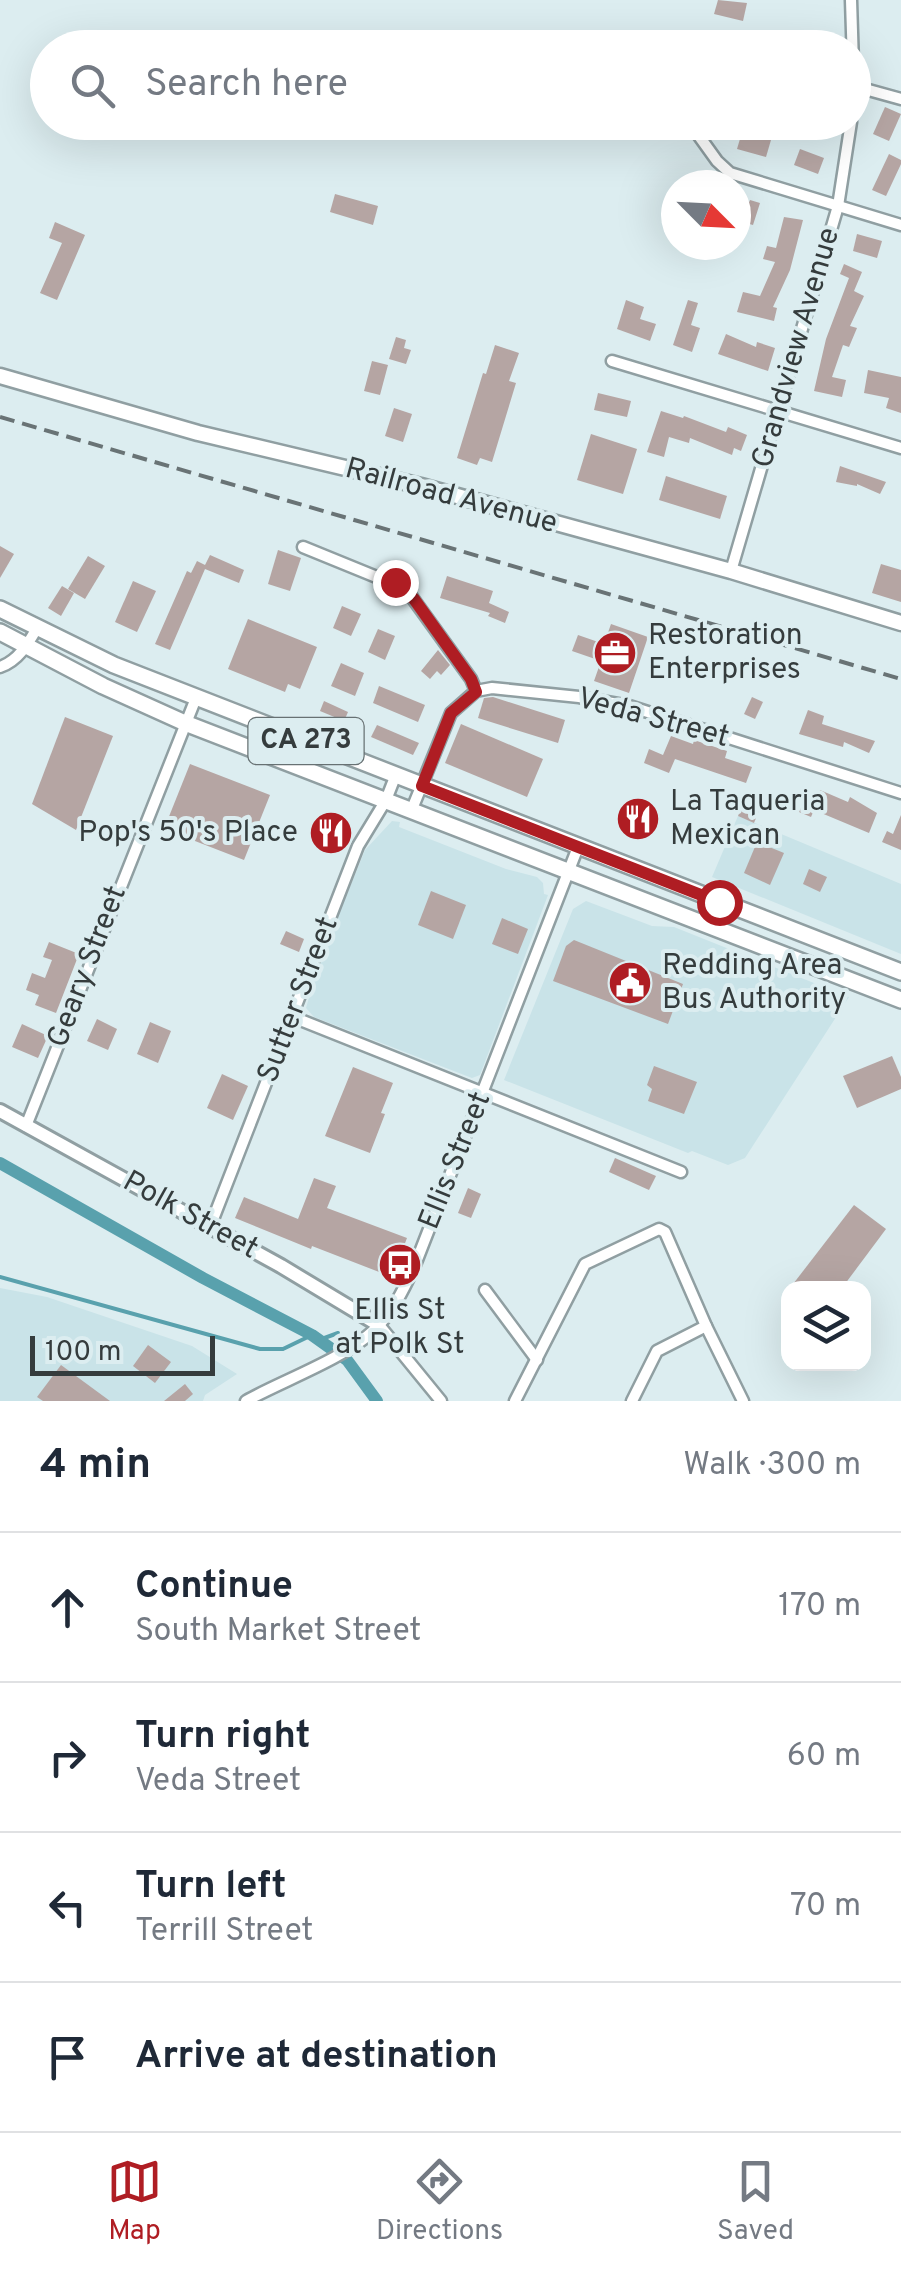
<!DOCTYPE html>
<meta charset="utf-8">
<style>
:root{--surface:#fff;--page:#f6f6f7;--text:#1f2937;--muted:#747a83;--line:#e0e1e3;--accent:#af1d23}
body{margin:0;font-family:Overpass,sans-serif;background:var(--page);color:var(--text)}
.controls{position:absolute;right:30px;bottom:30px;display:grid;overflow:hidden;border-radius:20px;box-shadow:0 10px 40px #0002}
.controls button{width:90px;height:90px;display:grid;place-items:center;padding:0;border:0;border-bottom:2px solid var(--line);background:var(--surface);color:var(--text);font:50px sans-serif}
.compass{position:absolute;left:661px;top:170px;width:90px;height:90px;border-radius:50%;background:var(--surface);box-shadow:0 10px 40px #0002;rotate:114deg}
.scale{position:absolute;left:30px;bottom:25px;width:185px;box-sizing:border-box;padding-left:10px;border:5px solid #353c3d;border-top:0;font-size:28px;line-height:35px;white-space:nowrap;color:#353c3d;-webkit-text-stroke:8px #dcedf0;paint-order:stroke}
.stop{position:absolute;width:30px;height:30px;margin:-22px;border:8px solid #af1d23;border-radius:50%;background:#fff}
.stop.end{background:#af1d23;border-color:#fff;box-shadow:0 2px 10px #0008}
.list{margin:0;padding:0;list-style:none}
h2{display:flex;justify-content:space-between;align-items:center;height:130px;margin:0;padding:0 40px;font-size:42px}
h2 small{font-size:32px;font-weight:400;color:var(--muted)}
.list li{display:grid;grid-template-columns:65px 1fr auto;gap:30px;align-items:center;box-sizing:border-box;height:150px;padding:0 40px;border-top:2px solid var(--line)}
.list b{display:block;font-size:38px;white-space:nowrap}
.list p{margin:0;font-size:32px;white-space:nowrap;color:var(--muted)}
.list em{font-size:32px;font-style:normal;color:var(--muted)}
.icon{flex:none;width:55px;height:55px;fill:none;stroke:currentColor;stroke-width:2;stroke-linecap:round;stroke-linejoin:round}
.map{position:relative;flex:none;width:901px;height:1401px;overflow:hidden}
.search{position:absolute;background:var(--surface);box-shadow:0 10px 40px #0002;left:30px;right:30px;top:30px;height:110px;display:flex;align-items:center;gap:25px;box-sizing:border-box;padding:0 35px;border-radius:55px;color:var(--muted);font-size:38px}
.sheet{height:730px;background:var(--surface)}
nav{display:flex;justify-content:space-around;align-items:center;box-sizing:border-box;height:140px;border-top:2px solid var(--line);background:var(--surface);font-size:28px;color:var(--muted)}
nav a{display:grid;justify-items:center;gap:5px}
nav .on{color:var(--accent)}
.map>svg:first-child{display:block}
</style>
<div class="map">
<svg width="901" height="1401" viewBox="0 0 901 1401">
<rect width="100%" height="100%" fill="#dcedf0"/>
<g fill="#c9e3e8">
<polygon points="738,816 901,884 901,954 712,877"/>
<polygon points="392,821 400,822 399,827 506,869 537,877 543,883 544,894 548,895 480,1075 472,1078 314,1017 306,1008 319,963 365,850"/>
<polygon points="586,901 652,926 674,927 849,997 745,1158 728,1165 692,1151 688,1153 504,1080 573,909"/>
<polygon points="0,1288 47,1297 192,1346 237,1374 205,1395 203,1401 0,1401"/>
</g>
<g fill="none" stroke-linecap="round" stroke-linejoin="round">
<g stroke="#59a1ad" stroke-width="4">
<polyline points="0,1277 260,1349 283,1349 312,1335"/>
<polyline points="319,1340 338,1333"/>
</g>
<polyline stroke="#59a1ad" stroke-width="12" points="0,1163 203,1278 312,1335 347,1360 377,1401"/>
</g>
<g fill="#b5a5a3">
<polygon points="718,0 747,3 743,21 714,14"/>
<polygon points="885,107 901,114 889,141 873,134"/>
<polygon points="742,132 771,140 766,157 737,149"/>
<polygon points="800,149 824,158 818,174 794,165"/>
<polygon points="889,154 901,160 901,164 886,196 872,190"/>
<polygon points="335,194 378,206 373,225 330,212"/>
<polygon points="750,200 760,203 753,225 736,220 736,204 747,207"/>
<polygon points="784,217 803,220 790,270 773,307 777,308 774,321 737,312 743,292 760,296 775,262 763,259 767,246 776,248"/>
<polygon points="55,222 85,235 57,300 40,293 62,243 49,238"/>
<polygon points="857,234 882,241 877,258 853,251"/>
<polygon points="844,264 862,272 854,291 864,296 850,326 857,328 849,347 843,345 832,377 846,380 842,397 814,391 826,339 849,278 840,274"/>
<polygon points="626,300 644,307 640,319 656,324 650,341 617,329"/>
<polygon points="688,300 698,303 691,325 700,328 692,352 673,345"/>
<polygon points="726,334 756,347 757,342 775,348 768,371 718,354"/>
<polygon points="396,337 406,340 404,348 411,350 406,364 389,359"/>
<polygon points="495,345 519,353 509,381 516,383 492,462 480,458 477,465 457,458 483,373 486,374"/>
<polygon points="372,361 388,365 380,395 364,391"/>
<polygon points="868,370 901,377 901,413 886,408 889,398 864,393"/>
<polygon points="598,393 631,401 627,417 594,410"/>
<polygon points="394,408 412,414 403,442 385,436"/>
<polygon points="661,411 683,418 684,416 726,432 728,427 747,435 741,451 734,448 732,455 690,438 689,443 669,437 664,457 647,452"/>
<polygon points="591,434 637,449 623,494 577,480"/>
<polygon points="840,466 886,482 880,494 857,484 857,486 836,482"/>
<polygon points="666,476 727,496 720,519 659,500"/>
<polygon points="0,546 14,554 0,578"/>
<polygon points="278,550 301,558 290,591 268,584"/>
<polygon points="210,555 244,570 239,583 205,569 170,650 155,644 187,571 191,573 197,561 205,565"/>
<polygon points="88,556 105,566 85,599 68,589"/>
<polygon points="881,564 901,570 901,602 872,593"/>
<polygon points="447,576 493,591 489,603 509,612 505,623 488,616 490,613 440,598"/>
<polygon points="133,581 156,591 137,632 115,622"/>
<polygon points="62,586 74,593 61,616 48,608"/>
<polygon points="342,606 361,614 351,636 333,628"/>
<polygon points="248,619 317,647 300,689 288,684 285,692 228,669"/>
<polygon points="611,624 648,637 629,693 594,681 601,661 572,651 578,635 604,644"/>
<polygon points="378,629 395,636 385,660 368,652"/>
<polygon points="438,650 450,665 441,675 437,671 430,679 421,671"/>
<polygon points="341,663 364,673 355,696 331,686"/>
<polygon points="379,686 425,705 418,722 373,703"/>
<polygon points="493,697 565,720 558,743 478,718 484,698"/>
<polygon points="752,697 763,702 755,719 744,714"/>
<polygon points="324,701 348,712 344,721 320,711"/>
<polygon points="808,710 824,716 822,724 875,741 869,753 844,742 843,747 799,734"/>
<polygon points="65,717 113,736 76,830 32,804"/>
<polygon points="461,724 543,759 527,797 445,763"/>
<polygon points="377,725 419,743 413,755 371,737"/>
<polygon points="671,736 693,744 694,740 727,751 725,758 752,767 746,783 675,759 669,773 644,763 649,749 663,755"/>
<polygon points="190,764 270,795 244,860 164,829"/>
<polygon points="820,790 848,802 850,797 877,813 869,833 814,810 811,817 799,812 806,797 816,801"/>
<polygon points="747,796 762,803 754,823 738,816"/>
<polygon points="901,815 901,850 882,842 887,831 893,834"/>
<polygon points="323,816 348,826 339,848 314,839"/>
<polygon points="757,842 784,853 770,885 744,873"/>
<polygon points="809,869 827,877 820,892 803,884"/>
<polygon points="431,891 466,905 453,939 418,925"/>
<polygon points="502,918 528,929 518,954 492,944"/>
<polygon points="286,931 304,939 299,952 280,944"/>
<polygon points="574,940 683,984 668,1024 553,981 566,946"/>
<polygon points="49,942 79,954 56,1013 35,1005 39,995 26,990 32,973 45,978 52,960 43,957"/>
<polygon points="97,1019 117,1029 108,1050 87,1041"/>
<polygon points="150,1022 171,1031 158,1063 137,1054"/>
<polygon points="22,1024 48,1036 38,1058 12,1047"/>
<polygon points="892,1056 901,1077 901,1089 857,1108 843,1076"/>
<polygon points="654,1066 697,1082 684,1114 648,1101 652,1089 647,1085"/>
<polygon points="353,1067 393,1083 381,1113 385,1114 370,1153 325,1136"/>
<polygon points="222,1074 248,1086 233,1120 207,1108"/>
<polygon points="615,1158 656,1176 649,1190 609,1172"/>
<polygon points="314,1178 336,1186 327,1208 407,1238 392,1277 312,1246 311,1249 235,1218 244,1197 298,1219"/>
<polygon points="468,1188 481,1194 471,1218 458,1213"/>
<polygon points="854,1205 886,1229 842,1288 790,1288"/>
<polygon points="148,1345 171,1362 155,1383 133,1366"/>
<polygon points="61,1365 110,1401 43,1401 37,1397"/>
<polygon points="185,1384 193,1394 185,1401 164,1401"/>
</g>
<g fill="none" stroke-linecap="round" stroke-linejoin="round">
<g stroke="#909fa2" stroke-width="15">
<g id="minor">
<polyline points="851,0 854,96"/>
<polyline points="854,86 901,99"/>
<polyline points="694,129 717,161 730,173 901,225"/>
<polyline points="612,361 901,448"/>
<polyline points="303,547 406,589 471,679 476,691"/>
<polyline points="731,571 838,206 851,122"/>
<path d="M0 667C18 661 28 644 37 628"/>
<polyline points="412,809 451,713 476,691 492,688 579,697 629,706 901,793"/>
<polyline points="293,1017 681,1172"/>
<polyline points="26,1126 196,698"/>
<polyline points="210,1227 358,846 386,800 395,777"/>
<polyline points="485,1290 537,1360"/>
<polyline points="379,1325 441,1401"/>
<polyline points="706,1326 743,1401"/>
<path d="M246 1401C282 1381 343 1359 372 1332 392 1314 404 1289 415 1265L578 847"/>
<polyline points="515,1401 585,1264 659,1229 665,1232 706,1326 657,1351 632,1401"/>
</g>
</g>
<g stroke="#909fa2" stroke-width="18">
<polyline id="tertiary" points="0,1111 281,1266 379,1325"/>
</g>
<g stroke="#909fa2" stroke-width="19">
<polyline id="secondary" points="0,376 198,433 421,486 731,571 901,623"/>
</g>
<g stroke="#909fa2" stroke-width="20">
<g id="primary">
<polyline points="0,609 114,665 901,972"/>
<polyline points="0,632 103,686 185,723 901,1000"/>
</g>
</g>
<use href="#minor" stroke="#fff" stroke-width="10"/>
<use href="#tertiary" stroke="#fff" stroke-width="12"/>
<use href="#secondary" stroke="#fff" stroke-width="14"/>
<use href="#primary" stroke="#fff" stroke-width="15"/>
<polyline stroke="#697375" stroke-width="4" stroke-dasharray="15 8" stroke-linecap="butt" points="0,417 901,679"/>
</g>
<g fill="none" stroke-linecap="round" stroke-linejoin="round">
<polyline stroke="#af1d23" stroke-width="12" points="395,582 414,599 471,679 476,692 451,713 422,786 719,902"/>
</g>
<defs>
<g id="office-disc" transform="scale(2.25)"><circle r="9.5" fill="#af1d23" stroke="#dcedf0"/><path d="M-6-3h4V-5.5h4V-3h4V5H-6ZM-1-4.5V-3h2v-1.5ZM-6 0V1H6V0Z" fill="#fff"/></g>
<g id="restaurant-disc" transform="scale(2.25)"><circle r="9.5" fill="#af1d23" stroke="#dcedf0"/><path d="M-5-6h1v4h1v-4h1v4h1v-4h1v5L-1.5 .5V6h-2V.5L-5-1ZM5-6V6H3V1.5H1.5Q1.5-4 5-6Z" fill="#fff"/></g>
<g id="civic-disc" transform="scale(2.25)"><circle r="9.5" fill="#af1d23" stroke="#dcedf0"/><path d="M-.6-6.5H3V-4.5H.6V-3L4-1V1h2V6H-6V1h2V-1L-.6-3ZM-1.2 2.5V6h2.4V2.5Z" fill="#fff"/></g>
<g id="bus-disc" transform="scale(2.25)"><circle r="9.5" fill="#af1d23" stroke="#dcedf0"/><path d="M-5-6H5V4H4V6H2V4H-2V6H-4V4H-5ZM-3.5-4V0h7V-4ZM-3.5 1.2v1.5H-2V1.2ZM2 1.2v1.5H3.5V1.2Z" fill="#fff"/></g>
</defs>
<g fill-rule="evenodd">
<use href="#office-disc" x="615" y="653"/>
<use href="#restaurant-disc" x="638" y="819"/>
<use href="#restaurant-disc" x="331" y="833"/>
<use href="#civic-disc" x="630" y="983"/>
<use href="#bus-disc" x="400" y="1265"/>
</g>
<g text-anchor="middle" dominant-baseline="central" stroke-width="8" stroke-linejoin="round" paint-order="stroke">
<rect fill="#dcedf0" stroke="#677173" stroke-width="2.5" x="248.5" y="718" width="115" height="46" rx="8"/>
<g font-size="28" font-weight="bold" fill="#353c3d">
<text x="306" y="741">CA 273</text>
</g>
<g font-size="30" fill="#353c3d" stroke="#dcedf0">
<text transform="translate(797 348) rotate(-74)">Grandview Avenue</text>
<text transform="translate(451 497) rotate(15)">Railroad Avenue</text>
<text transform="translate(653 719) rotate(15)">Veda Street</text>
<text transform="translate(88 967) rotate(-69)">Geary Street</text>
<text transform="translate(299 1000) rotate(-69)">Sutter Street</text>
<text transform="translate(456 1161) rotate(-68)">Ellis Street</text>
<text transform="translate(190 1216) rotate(29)">Polk Street</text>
</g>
<g font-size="30" fill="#353c3d" stroke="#dcedf0" text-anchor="start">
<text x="648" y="636">Restoration<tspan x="648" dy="34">Enterprises</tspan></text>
<text x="670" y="802">La Taqueria<tspan x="670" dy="34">Mexican</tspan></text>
<text x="298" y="833" text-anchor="end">Pop's 50's Place</text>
<text x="662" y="966">Redding Area<tspan x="662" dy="34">Bus Authority</tspan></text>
<text x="400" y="1311" text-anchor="middle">Ellis St<tspan x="400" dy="34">at Polk St</tspan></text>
</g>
</g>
</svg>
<div class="controls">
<button><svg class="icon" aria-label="layers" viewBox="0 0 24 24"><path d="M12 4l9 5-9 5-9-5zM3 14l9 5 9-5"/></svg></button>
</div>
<svg class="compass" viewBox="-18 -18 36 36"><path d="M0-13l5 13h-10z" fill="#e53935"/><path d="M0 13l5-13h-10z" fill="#747a83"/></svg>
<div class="scale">100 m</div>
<div class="stop" style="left:719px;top:902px"></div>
<div class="stop end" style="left:395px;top:582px"></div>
<div class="search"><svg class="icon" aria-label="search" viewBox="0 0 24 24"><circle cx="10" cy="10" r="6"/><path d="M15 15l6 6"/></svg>Search here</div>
</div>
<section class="sheet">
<h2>4 min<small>Walk · 300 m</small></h2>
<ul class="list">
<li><svg class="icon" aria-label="ahead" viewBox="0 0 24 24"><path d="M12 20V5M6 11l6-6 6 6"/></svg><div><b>Continue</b><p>South Market Street</p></div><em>170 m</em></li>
<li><svg class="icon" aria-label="right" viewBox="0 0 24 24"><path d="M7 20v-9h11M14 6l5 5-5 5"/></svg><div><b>Turn right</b><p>Veda Street</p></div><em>60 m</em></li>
<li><svg class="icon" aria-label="left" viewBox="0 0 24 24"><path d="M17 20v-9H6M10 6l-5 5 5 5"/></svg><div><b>Turn left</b><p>Terrill Street</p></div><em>70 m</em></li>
<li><svg class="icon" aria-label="arrive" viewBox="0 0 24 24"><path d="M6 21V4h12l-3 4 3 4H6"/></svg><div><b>Arrive at destination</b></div></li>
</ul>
</section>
<nav>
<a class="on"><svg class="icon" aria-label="map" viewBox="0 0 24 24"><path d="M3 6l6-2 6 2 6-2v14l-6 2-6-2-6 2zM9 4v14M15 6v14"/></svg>Map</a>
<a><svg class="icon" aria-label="directions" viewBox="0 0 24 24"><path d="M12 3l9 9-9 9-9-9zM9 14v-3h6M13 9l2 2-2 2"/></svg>Directions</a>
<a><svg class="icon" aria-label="saved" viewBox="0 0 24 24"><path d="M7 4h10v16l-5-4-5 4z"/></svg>Saved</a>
</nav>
